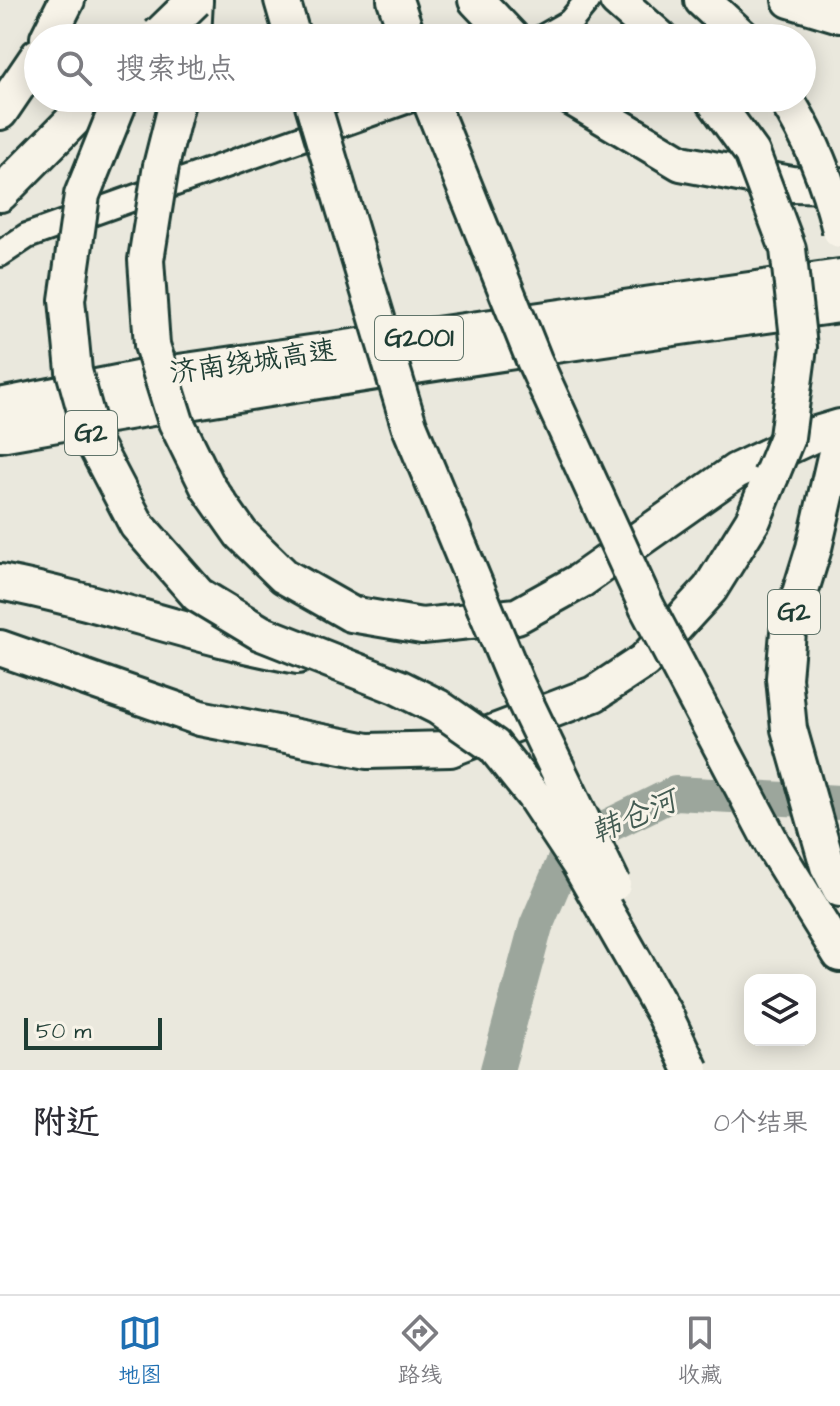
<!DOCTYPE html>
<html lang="zh">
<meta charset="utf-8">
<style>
:root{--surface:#fff;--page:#f7f7f7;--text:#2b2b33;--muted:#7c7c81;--line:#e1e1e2;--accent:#1f6fb2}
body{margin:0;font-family:"Architects Daughter","LXGW WenKai TC",sans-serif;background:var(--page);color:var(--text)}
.controls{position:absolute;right:24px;bottom:24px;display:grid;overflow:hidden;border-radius:16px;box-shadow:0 4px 20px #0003}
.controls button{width:72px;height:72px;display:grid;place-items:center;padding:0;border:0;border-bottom:2px solid var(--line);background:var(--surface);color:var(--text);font:40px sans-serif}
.scale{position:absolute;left:24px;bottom:20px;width:138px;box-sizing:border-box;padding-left:8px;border:4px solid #1f3d34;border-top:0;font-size:22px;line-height:28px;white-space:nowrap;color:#1f3d34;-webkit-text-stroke:6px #f7f3e8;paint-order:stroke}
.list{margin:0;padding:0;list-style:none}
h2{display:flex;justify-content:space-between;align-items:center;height:104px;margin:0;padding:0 32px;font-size:34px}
h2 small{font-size:26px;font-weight:400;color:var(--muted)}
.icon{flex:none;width:44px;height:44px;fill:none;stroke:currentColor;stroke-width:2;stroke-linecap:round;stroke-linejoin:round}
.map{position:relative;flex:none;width:840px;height:1070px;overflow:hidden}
.search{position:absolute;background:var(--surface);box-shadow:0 4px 20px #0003;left:24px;right:24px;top:24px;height:88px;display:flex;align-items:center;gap:20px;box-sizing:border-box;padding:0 28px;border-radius:44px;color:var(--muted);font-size:30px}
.sheet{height:224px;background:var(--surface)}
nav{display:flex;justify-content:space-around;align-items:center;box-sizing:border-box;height:112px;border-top:2px solid var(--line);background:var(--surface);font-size:22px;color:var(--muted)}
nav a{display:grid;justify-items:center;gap:4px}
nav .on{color:var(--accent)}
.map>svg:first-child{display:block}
</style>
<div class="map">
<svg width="840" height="1070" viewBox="0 0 840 1070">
<rect width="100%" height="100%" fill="#eae8dd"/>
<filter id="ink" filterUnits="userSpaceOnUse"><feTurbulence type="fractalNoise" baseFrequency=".0125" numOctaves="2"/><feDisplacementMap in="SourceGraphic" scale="16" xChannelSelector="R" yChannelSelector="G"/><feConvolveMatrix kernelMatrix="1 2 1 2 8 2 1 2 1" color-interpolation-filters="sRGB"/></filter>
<g filter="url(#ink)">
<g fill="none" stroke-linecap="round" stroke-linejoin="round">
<polyline stroke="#9ca69c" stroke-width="34" points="497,1070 536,926 571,844 675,793 840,802"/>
<g stroke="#1f3d34" stroke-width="30">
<g id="minor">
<polyline points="542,38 570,22 588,0"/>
<polyline points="0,254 27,236 414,98"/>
</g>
</g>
<g stroke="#1f3d34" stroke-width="40">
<g id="highway">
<polyline points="282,0 293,38"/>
<polyline points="395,0 408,38"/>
<polyline points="476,0 512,38"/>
<polyline points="617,0 660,38"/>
<polyline points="702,0 743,38"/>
<polyline points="790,0 840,15"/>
<polyline points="48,38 67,0"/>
<polyline points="193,38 195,0"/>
<polyline points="572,98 681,163 791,184 840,185"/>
<polyline points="0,112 38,56"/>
<polyline points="161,166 178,98"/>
<polyline points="0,194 95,98"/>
<polyline points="0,406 158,375 840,277"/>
<path d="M0 434C279 385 559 343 840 305"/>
<polyline points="840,435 814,548 788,632 784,678 789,729 828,866 840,889"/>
<path d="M0 582C101 601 197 638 298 656"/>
<polyline points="351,614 422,626 517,616 580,581 736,471 813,435 840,427"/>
<polyline points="0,648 200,718 368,751 450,749 594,694 644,661 710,589 753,520 771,476"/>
<polyline points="775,849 840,954"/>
</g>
</g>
<use href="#minor" stroke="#f7f3e8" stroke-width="24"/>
<use href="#highway" stroke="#f7f3e8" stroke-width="34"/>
<g stroke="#1f3d34" stroke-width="40" stroke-linecap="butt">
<g id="highway-bridge">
<polyline points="159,35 195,0"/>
<polyline points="121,98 82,195 67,300 74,371 94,443 137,525 198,595 261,633 398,687 438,707 494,746 534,796 579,864 665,1015 691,1070"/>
<polyline points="311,98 409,425 517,685 613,884"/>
<polyline points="429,98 534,360 647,607 775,849"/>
<polyline points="712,98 752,153 788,249 799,347 787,437 771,476"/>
<path d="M785 98C811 138 829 184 840 230"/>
<polyline points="161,166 146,260 152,345 176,422 208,487 241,534 284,576 351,614"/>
</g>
</g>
<use href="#highway-bridge" stroke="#f7f3e8" stroke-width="34"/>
</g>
</g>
<g text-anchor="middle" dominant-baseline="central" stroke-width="6" stroke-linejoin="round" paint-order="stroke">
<g fill="#f7f3e8" stroke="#60746a" stroke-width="2">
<rect x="375" y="316" width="88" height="44" rx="6"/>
<rect x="65" y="411" width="52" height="44" rx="6"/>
<rect x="768" y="590" width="52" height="44" rx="6"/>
</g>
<g font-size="26" font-weight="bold" fill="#1f3d34">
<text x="419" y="338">G2001</text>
<text x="91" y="433">G2</text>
<text x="794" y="612">G2</text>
</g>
<g font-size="28" fill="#1f3d34" stroke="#f7f3e8">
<text transform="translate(253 362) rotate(-8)">济南绕城高速</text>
</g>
<g font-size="30" font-style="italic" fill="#445c53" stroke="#f7f3e8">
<text transform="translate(634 817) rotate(-23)">韩仓河</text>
</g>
</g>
</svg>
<div class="controls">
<button><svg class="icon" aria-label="layers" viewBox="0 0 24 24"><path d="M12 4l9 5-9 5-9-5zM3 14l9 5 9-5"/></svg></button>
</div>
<div class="scale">50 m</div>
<div class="search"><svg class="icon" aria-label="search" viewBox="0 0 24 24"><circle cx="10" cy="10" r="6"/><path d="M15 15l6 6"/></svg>搜索地点</div>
</div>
<section class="sheet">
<h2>附近<small>0个结果</small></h2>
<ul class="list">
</ul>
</section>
<nav>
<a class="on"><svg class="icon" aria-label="map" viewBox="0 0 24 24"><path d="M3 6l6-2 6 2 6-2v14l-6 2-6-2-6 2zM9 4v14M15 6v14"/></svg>地图</a>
<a><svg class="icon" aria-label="directions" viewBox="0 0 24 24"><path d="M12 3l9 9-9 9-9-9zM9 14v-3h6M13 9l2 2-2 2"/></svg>路线</a>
<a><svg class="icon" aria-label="saved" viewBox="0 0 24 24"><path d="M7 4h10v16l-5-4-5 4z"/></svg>收藏</a>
</nav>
